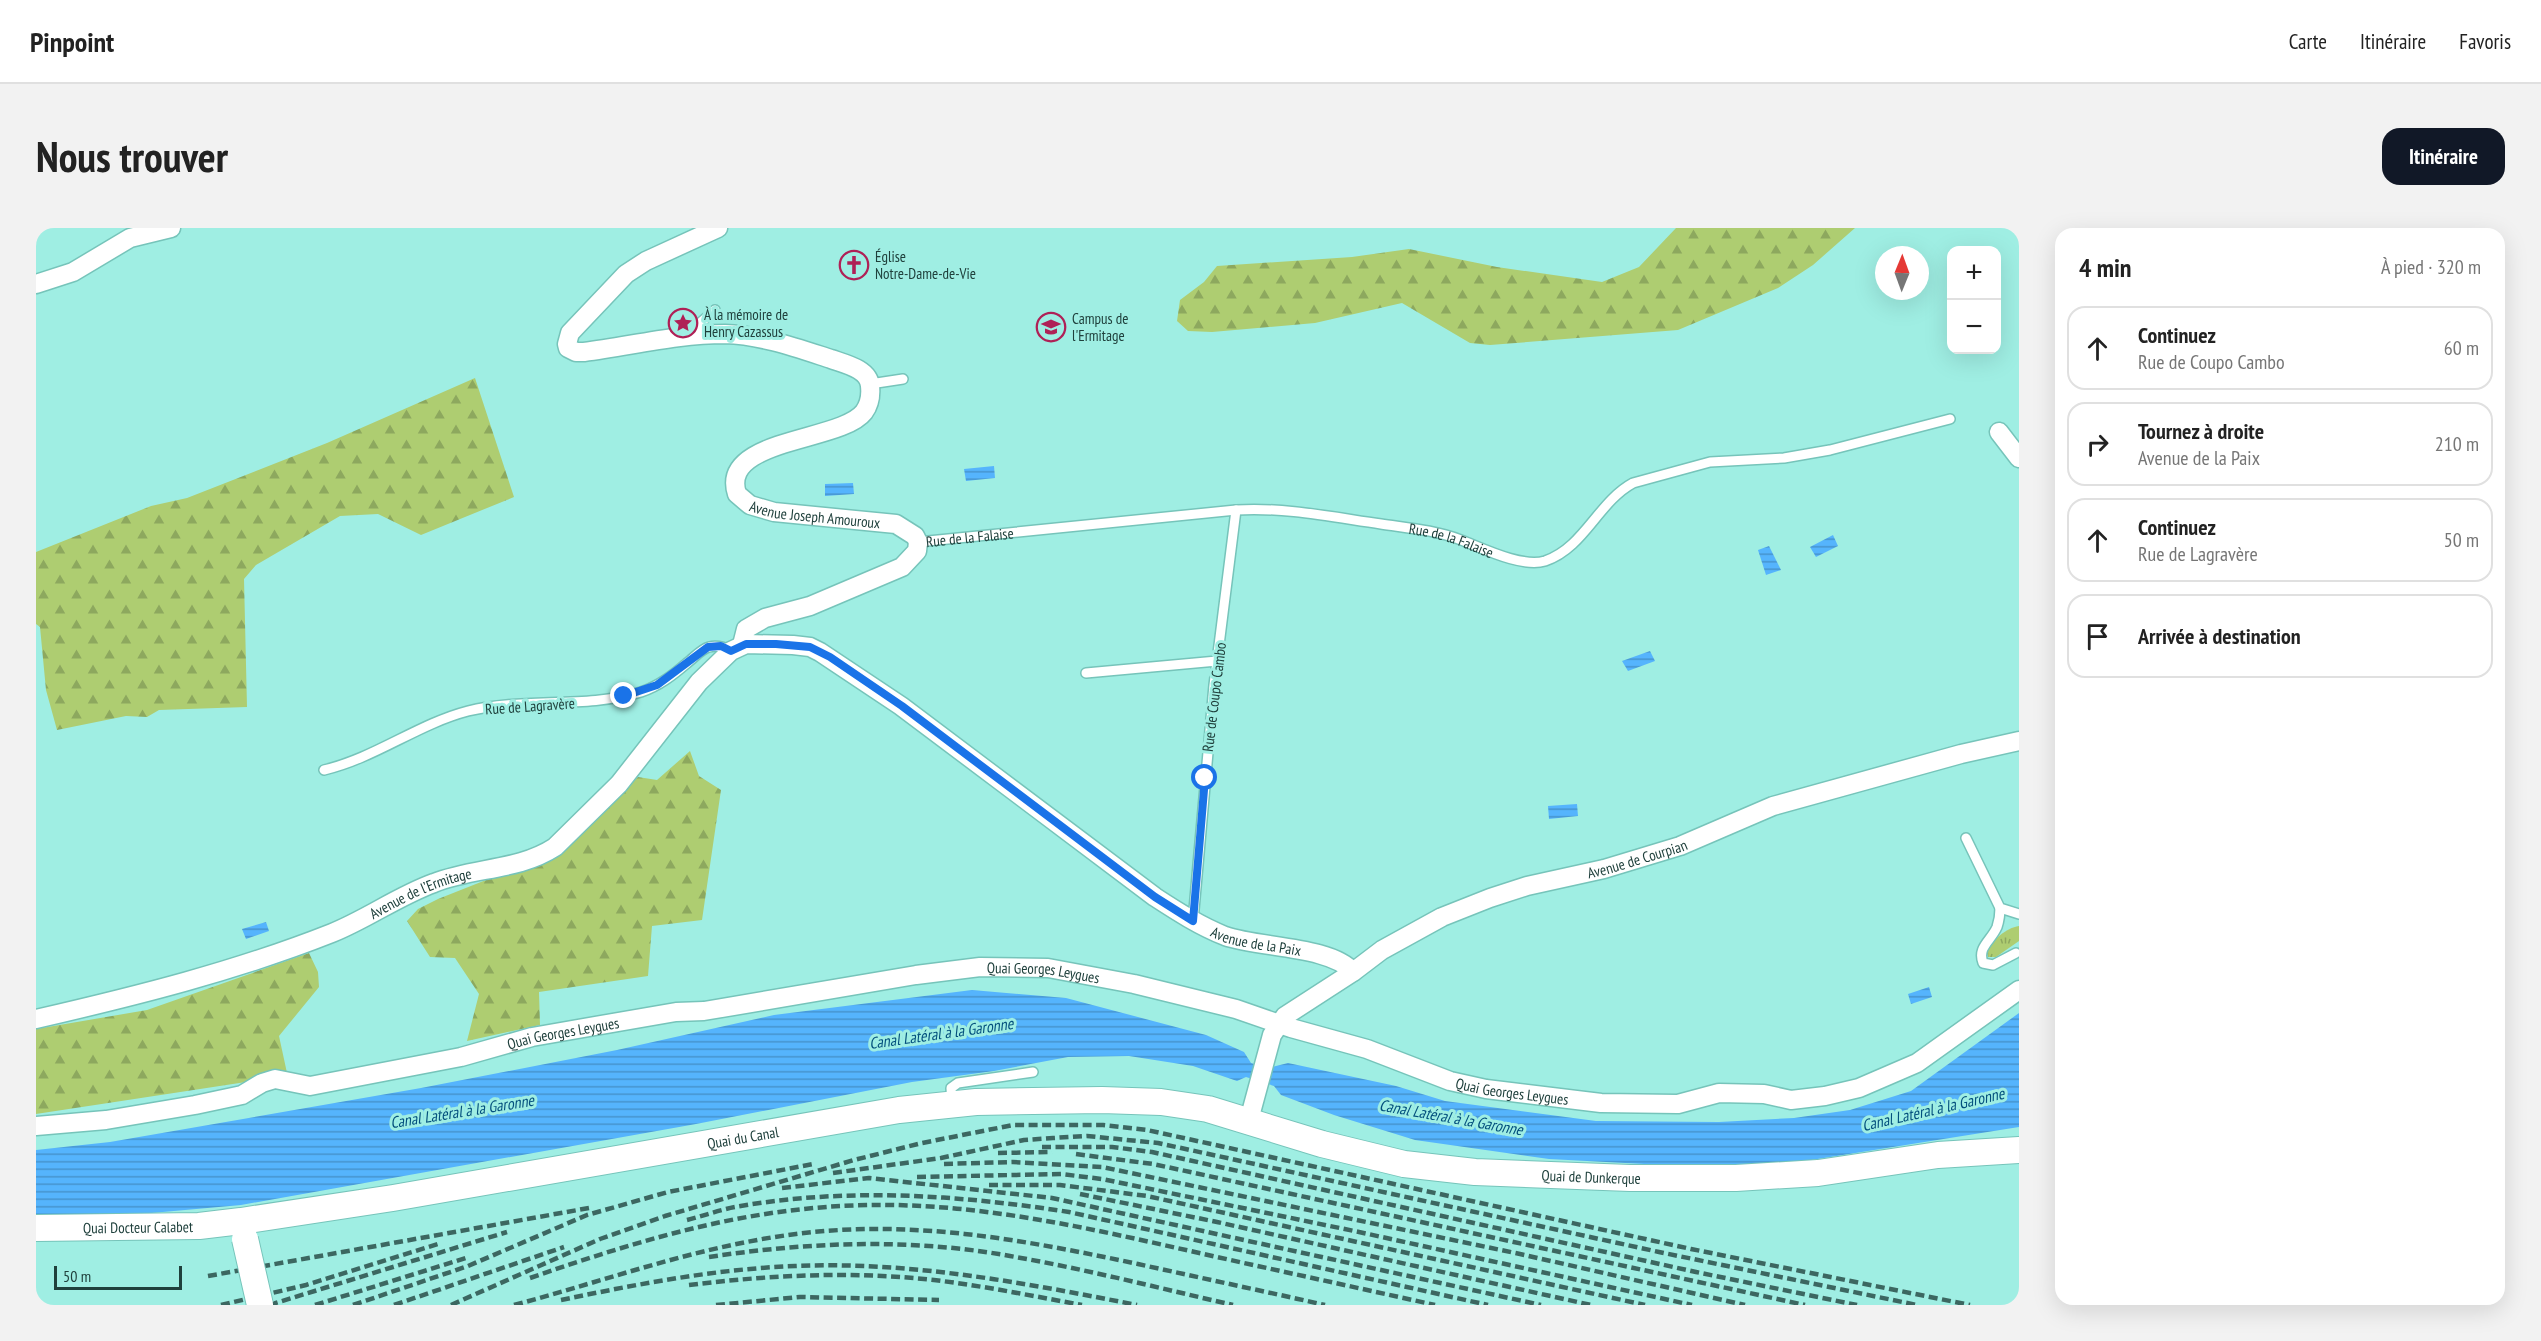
<!DOCTYPE html>
<html lang="fr">
<meta charset="utf-8">
<style>
:root{--surface:#fff;--page:#f2f2f2;--text:#222;--muted:#767676;--line:#e0e0e0;--accent:#111827}
body{margin:0;font-family:"PT Sans Narrow",sans-serif;background:var(--page);color:var(--text)}
.controls{position:absolute;right:18px;top:18px;display:grid;overflow:hidden;border-radius:12px;box-shadow:0 6px 24px #0002}
.controls button{width:54px;height:54px;display:grid;place-items:center;padding:0;border:0;border-bottom:2px solid var(--line);background:var(--surface);color:var(--text);font:30px sans-serif}
.compass{position:absolute;left:1839px;top:18px;width:54px;height:54px;border-radius:50%;background:var(--surface);box-shadow:0 6px 24px #0002;rotate:1deg}
.scale{position:absolute;left:18px;bottom:15px;width:128px;box-sizing:border-box;padding-left:6px;border:3px solid #1f403c;border-top:0;font-size:16px;line-height:21px;white-space:nowrap;color:#1f403c;-webkit-text-stroke:4px #9feee3;paint-order:stroke}
.stop{position:absolute;width:18px;height:18px;margin:-14px;border:4px solid #1a73e8;border-radius:50%;background:#fff}
.stop.end{background:#1a73e8;border-color:#fff;box-shadow:0 2px 6px #0008}
.list{margin:0;padding:0;list-style:none}
h2{display:flex;justify-content:space-between;align-items:center;height:78px;margin:0;padding:0 24px;font-size:26px}
h2 small{font-size:20px;font-weight:400;color:var(--muted)}
.list li{display:grid;grid-template-columns:39px 1fr auto;gap:18px;align-items:center;box-sizing:border-box;height:84px;margin:0 12px 12px;padding:0 12px;border:2px solid var(--line);border-radius:18px}
.list b{display:block;font-size:22px;white-space:nowrap}
.list p{margin:0;font-size:20px;white-space:nowrap;color:var(--muted)}
.list em{font-size:20px;font-style:normal;color:var(--muted)}
.icon{flex:none;width:33px;height:33px;fill:none;stroke:currentColor;stroke-width:2;stroke-linecap:round;stroke-linejoin:round}
.map{position:relative;flex:none;width:1983px;height:1077px;overflow:hidden;border-radius:18px}
header{display:flex;align-items:center;gap:36px;box-sizing:border-box;height:84px;padding:0 30px;background:var(--surface);border-bottom:2px solid var(--line)}
header strong{font-size:28px}
nav{display:flex;gap:33px;margin-inline-start:auto;font-size:21px}
.intro{display:flex;align-items:center;justify-content:space-between;box-sizing:border-box;height:144px;padding:0 36px}
h1{margin:0;font-size:42px}
.button{padding:15px 27px;border-radius:18px;background:var(--accent);color:#fff;font-size:21px;font-weight:700}
main{display:flex;gap:36px;padding:0 36px}
aside{flex:1;background:var(--surface);border-radius:18px;box-shadow:0 6px 24px #0002}
.map>svg:first-child{display:block}
</style>
<header>
<strong>Pinpoint</strong>
<nav><a>Carte</a><a>Itinéraire</a><a>Favoris</a></nav>
</header>
<div class="intro"><h1>Nous trouver</h1><a class="button">Itinéraire</a></div>
<main>
<div class="map">
<svg width="1983" height="1077" viewBox="0 0 1983 1077">
<defs>
<pattern id="grass-tufts" width="24" height="20" patternUnits="userSpaceOnUse" patternTransform="scale(1.5)"><rect width="24" height="20" fill="#aecd71"/><path d="M3 7l-1-3M5 7V3M7 7l1-3M15 17l-1-3M17 17v-4M19 17l1-3" fill="none" stroke="#8da85e"/></pattern>
<pattern id="forest-firs" width="22" height="20" patternUnits="userSpaceOnUse" patternTransform="scale(1.5)"><rect width="22" height="20" fill="#aecd71"/><path d="M5 1l3.5 6h-7zM16 11l3.5 6h-7z" fill="#8da85e"/></pattern>
<pattern id="water-rules" width="6" height="5" patternUnits="userSpaceOnUse" patternTransform="scale(1.5)"><rect width="6" height="5" fill="#55b4fd"/><path d="M0 2.5h6" fill="none" stroke="#4694ce"/></pattern>
</defs>
<rect width="100%" height="100%" fill="#9feee3"/>
<path fill="url(#grass-tufts)" d="M1983 698V713L1960 729H1952L1951 724C1956 712 1970 700 1983 698Z"/>
<g fill="url(#forest-firs)">
<polygon points="1640,0 1819,0 1777,37 1742,60 1642,102 1454,117 1434,115 1366,75 1279,95 1176,104 1152,103 1141,93 1144,72 1168,54 1181,38 1316,29 1373,21 1461,39 1566,54 1603,39"/>
<polygon points="439,150 478,269 385,307 342,286 304,288 220,337 208,351 211,479 123,482 111,489 90,488 21,502 10,462 4,399 0,396 0,324 115,278 151,270 291,215"/>
<polygon points="654,523 663,548 685,562 666,692 616,698 612,748 503,764 504,797 431,813 443,766 419,730 394,729 371,693 382,681 402,671 521,624 602,549 621,552"/>
<polygon points="273,725 282,744 283,759 243,808 251,845 210,854 0,886 0,801 111,782"/>
</g>
<g fill="url(#water-rules)">
<polygon points="958,238 959,250 930,253 928,241"/>
<polygon points="817,255 818,266 789,268 789,256"/>
<polygon points="1797,307 1802,318 1780,329 1774,319"/>
<polygon points="1733,318 1745,342 1730,347 1722,322"/>
<polygon points="1614,423 1619,433 1592,443 1586,433"/>
<polygon points="1541,576 1542,588 1513,591 1512,578"/>
<polygon points="230,694 233,703 210,711 206,701"/>
<polygon points="1893,759 1896,769 1875,776 1872,766"/>
<polygon points="936,762 1030,770 1170,807 1208,824 1215,835 1232,840 1252,835 1360,858 1409,873 1560,893 1683,894 1758,890 1814,882 1875,863 1983,785 1983,899 1750,936 1646,938 1513,931 1379,912 1298,887 1245,867 1238,858 1210,849 1201,853 1157,838 1093,828 1032,829 958,843 876,854 660,896 205,977 82,988 0,989 0,922 74,914 385,860 581,822 738,787"/>
</g>
<g fill="none" stroke-linecap="round" stroke-linejoin="round">
<g stroke="#76c4ba" stroke-width="12">
<g id="lane">
<polyline points="663,107 663,96 679,82"/>
<polyline points="834,156 867,151"/>
<path id="s1" d="M882 314 1200 282C1249 279 1296 289 1345 296 1372 300 1399 302 1425 312 1446 320 1486 340 1509 333 1548 320 1562 274 1597 255L1674 234 1748 230 1794 222 1914 191"/>
<polyline points="1050,445 1181,433"/>
<path d="M288 542C339 530 382 496 432 483 488 469 549 481 605 464 623 458 637 447 651 435 658 430 665 421 673 419 682 417 688 419 695 423"/>
<polyline points="1930,610 1964,680 1983,686"/>
<path d="M1964 680C1964 686 1963 693 1961 699 1955 713 1941 719 1947 735L1957 737 1980 725"/>
<polyline points="1157,693 1178,457 1200,282"/>
<polyline points="916,876 915,860 922,855 997,844"/>
</g>
</g>
<g stroke="#76c4ba" stroke-width="21">
<g id="street">
<path id="s2" d="M682 0 610 33 590 46 534 105 531 116 532 120 540 124H548C595 118 641 106 689 106 725 107 761 120 795 131 809 136 833 141 834 158 835 167 833 177 828 184 805 214 683 210 701 266L714 277 738 284 860 296 879 308 882 314 881 323 866 339 774 378 729 390 710 401 706 417"/>
<polyline points="0,56 37,44 94,10 135,0"/>
<polyline points="1963,204 1983,230"/>
<path id="s3" d="M0 791C100 768 200 743 296 705 331 691 362 668 398 655 438 639 482 643 519 619L583 556 663 454 695 423 710 416 757 417 774 419 784 424 865 478 1119 669C1142 684 1164 698 1189 708 1223 720 1295 718 1317 744"/>
<path id="s4" d="M1213 892 1236 807 1249 788 1317 744 1346 722 1406 689 1454 670 1491 658 1568 641 1644 618 1737 578 1925 526 1983 513"/>
<path id="s5" d="M0 898 70 892 159 877 206 867 226 855 239 851 274 858 425 829 496 809 640 784 668 783 880 747 944 739 1012 740 1098 756 1200 781 1255 800 1331 821 1414 853 1450 861 1565 875 1642 876 1683 865 1728 866 1755 872 1789 868 1823 860 1881 835 1983 762"/>
</g>
</g>
<g stroke="#76c4ba" stroke-width="28">
<g id="secondary">
<path id="s6" d="M0 1000 163 998 205 993 357 970 863 882 940 874 1066 872 1125 874 1172 881 1286 916 1368 936 1439 944 1594 950H1700L1782 945 1902 927 1983 922"/>
</g>
</g>
<use href="#lane" stroke="#fff" stroke-width="9"/>
<use href="#street" stroke="#fff" stroke-width="18"/>
<use href="#secondary" stroke="#fff" stroke-width="26"/>
<g stroke="#3c6761" stroke-width="4.5" stroke-dasharray="9 4.5" stroke-linecap="butt">
<polyline points="1006,919 1076,919 1116,924 1660,1044 1821,1077"/>
<polyline points="962,925 1016,924"/>
<polyline points="1040,926 1117,936 1769,1077"/>
<polyline points="908,936 977,934 1066,939 1484,1026 1709,1077"/>
<polyline points="797,945 905,930 988,912 1017,910 1051,908 1122,915 1623,1024 1881,1077"/>
<polyline points="881,949 1025,946 1066,951 1323,1004 1656,1077"/>
<polyline points="953,957 1024,957 1111,968 1609,1077"/>
<polyline points="746,960 833,950 1016,970 1505,1077"/>
<polyline points="1044,966 1181,994 1555,1077"/>
<path d="M651 992C667 988 683 982 699 979 810 959 923 967 1033 984L1452 1077"/>
<path d="M673 1029C773 1014 875 1010 974 1028 1049 1041 1123 1060 1197 1077"/>
<polyline points="172,1048 553,980"/>
<path d="M494 1050C607 1011 711 979 833 977 948 975 1061 1002 1172 1027 1248 1044 1323 1060 1399 1077"/>
<path d="M653 1057C735 1047 816 1043 898 1052 948 1058 997 1068 1046 1077"/>
<path d="M525 1072C602 1056 680 1041 759 1038 874 1033 989 1055 1101 1077"/>
<polyline points="185,1077 270,1057 402,1016"/>
<polyline points="233,1077 471,1004"/>
<polyline points="279,1077 430,1030"/>
<polyline points="317,1077 432,1038 551,987 632,964 777,936"/>
<polyline points="358,1077 528,1019"/>
<polyline points="415,1077 564,1011 629,988 818,932 886,915 977,897 1067,897 1111,902 1655,1021 1934,1077"/>
<path d="M478 1077C572 1052 663 1018 760 1006 878 991 988 1012 1102 1036 1165 1050 1227 1063 1289 1077"/>
<polyline points="680,1077 764,1069 903,1072"/>
</g>
<g stroke="#76c4ba" stroke-width="28" stroke-linecap="butt">
<polyline id="secondary-bridge" points="209,1011 224,1077"/>
</g>
<use href="#secondary-bridge" stroke="#fff" stroke-width="26"/>
</g>
<g fill="none" stroke-linecap="round" stroke-linejoin="round">
<polyline stroke="#1a73e8" stroke-width="8" points="588,468 621,457 672,419 685,418 695,423 710,416 740,416 774,419 794,429 866,478 1119,669 1157,693 1169,550"/>
</g>
<defs>
<g id="church-ring" transform="scale(1.5)"><circle r="9.5" fill="#9feee3" stroke="#af2056" stroke-width="1.5"/><path d="M-1.2-6h2.4v3.5h3.3v2.4h-3.3V6h-2.4V-.1h-3.3v-2.4h3.3Z" fill="#af2056"/></g>
<g id="sight-ring" transform="scale(1.5)"><circle r="9.5" fill="#9feee3" stroke="#af2056" stroke-width="1.5"/><path d="M0-6L1.8-2.2L6-1.7L2.9 1.2L3.7 5.4L0 3.3L-3.7 5.4L-2.9 1.2L-6-1.7L-1.8-2.2Z" fill="#af2056"/></g>
<g id="university-ring" transform="scale(1.5)"><circle r="9.5" fill="#9feee3" stroke="#af2056" stroke-width="1.5"/><path d="M0-5L7-2L0 1L-7-2ZM-4 1L0 2.5L4 1V4Q0 6-4 4Z" fill="#af2056"/></g>
</defs>
<g fill-rule="evenodd">
<use href="#church-ring" x="818" y="37"/>
<use href="#sight-ring" x="647" y="95"/>
<use href="#university-ring" x="1015" y="99"/>
</g>
<g text-anchor="middle" dominant-baseline="central" stroke-width="6" stroke-linejoin="round" paint-order="stroke">
<g font-size="15" fill="#1f403c" stroke="#9feee3" text-anchor="start">
<text x="839" y="28">Église<tspan x="839" dy="17">Notre-Dame-de-Vie</tspan></text>
<text x="668" y="86">À la mémoire de<tspan x="668" dy="17">Henry Cazassus</tspan></text>
<text x="1036" y="90">Campus de<tspan x="1036" dy="17">l'Ermitage</tspan></text>
</g>
<g font-size="15" fill="#1f403c" stroke="#9feee3">
<text stroke="none"><textPath href="#s2" startOffset="794">Avenue Joseph Amouroux</textPath></text>
<text stroke="none"><textPath href="#s1" startOffset="52">Rue de la Falaise</textPath></text>
<text stroke="none"><textPath href="#s1" startOffset="538">Rue de la Falaise</textPath></text>
<text transform="translate(1178 469) rotate(-83)">Rue de Coupo Cambo</text>
<text transform="translate(494 478) rotate(-4)">Rue de Lagravère</text>
<text stroke="none"><textPath href="#s4" startOffset="501">Avenue de Courpian</textPath></text>
<text stroke="none"><textPath href="#s3" startOffset="406">Avenue de l’Ermitage</textPath></text>
<text stroke="none"><textPath href="#s3" startOffset="1432">Avenue de la Paix</textPath></text>
<text stroke="none"><textPath href="#s5" startOffset="1026">Quai Georges Leygues</textPath></text>
<text stroke="none"><textPath href="#s5" startOffset="540">Quai Georges Leygues</textPath></text>
<text stroke="none"><textPath href="#s5" startOffset="1512">Quai Georges Leygues</textPath></text>
<text stroke="none"><textPath href="#s6" startOffset="714">Quai du Canal</textPath></text>
<text stroke="none"><textPath href="#s6" startOffset="1574">Quai de Dunkerque</textPath></text>
<text stroke="none"><textPath href="#s6" startOffset="102">Quai Docteur Calabet</textPath></text>
</g>
<g font-size="16" font-style="italic" fill="#034f7d" stroke="#9feee3">
<text transform="translate(905 805) rotate(-8)">Canal Latéral à la Garonne</text>
<text transform="translate(1897 881) rotate(-13)">Canal Latéral à la Garonne</text>
<text transform="translate(426 883) rotate(-9)">Canal Latéral à la Garonne</text>
<text transform="translate(1415 889) rotate(10)">Canal Latéral à la Garonne</text>
</g>
</g>
</svg>
<div class="controls">
<button>+</button>
<button>−</button>
</div>
<svg class="compass" viewBox="-18 -18 36 36"><path d="M0-13l5 13h-10z" fill="#e53935"/><path d="M0 13l5-13h-10z" fill="#767676"/></svg>
<div class="scale">50 m</div>
<div class="stop" style="left:1169px;top:550px"></div>
<div class="stop end" style="left:588px;top:468px"></div>
</div>
<aside>
<h2>4 min<small>À pied · 320 m</small></h2>
<ul class="list">
<li><svg class="icon" aria-label="ahead" viewBox="0 0 24 24"><path d="M12 20V5M6 11l6-6 6 6"/></svg><div><b>Continuez</b><p>Rue de Coupo Cambo</p></div><em>60 m</em></li>
<li><svg class="icon" aria-label="right" viewBox="0 0 24 24"><path d="M7 20v-9h11M14 6l5 5-5 5"/></svg><div><b>Tournez à droite</b><p>Avenue de la Paix</p></div><em>210 m</em></li>
<li><svg class="icon" aria-label="ahead" viewBox="0 0 24 24"><path d="M12 20V5M6 11l6-6 6 6"/></svg><div><b>Continuez</b><p>Rue de Lagravère</p></div><em>50 m</em></li>
<li><svg class="icon" aria-label="arrive" viewBox="0 0 24 24"><path d="M6 21V4h12l-3 4 3 4H6"/></svg><div><b>Arrivée à destination</b></div></li>
</ul>
</aside>
</main>
